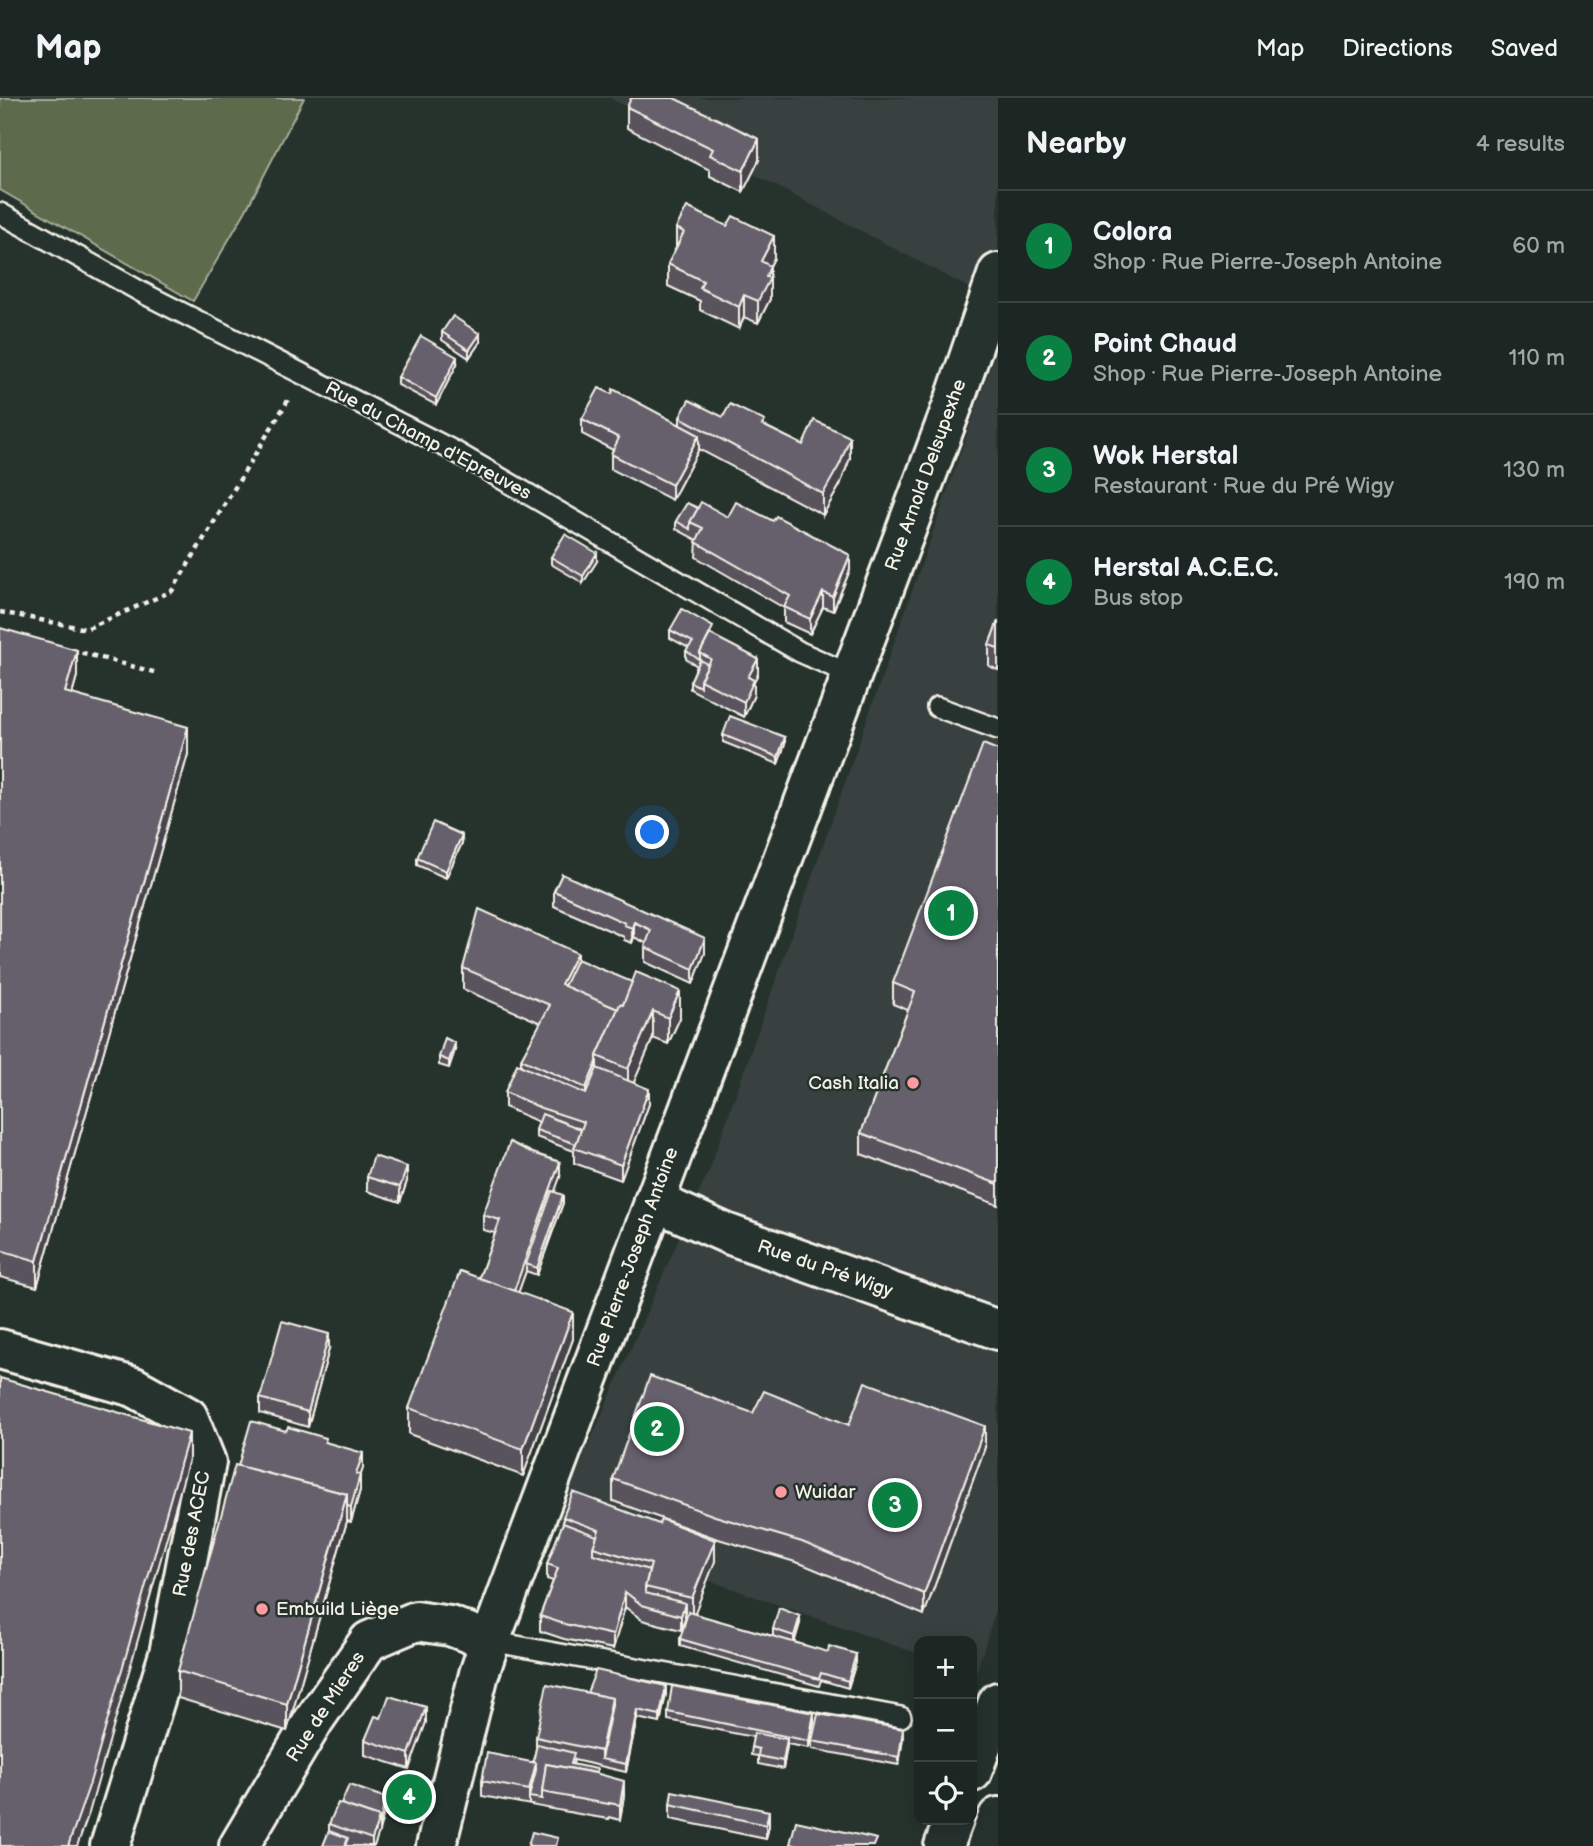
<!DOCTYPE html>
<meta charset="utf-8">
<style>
:root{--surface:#1c2622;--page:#29322f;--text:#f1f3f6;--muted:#a0a5a5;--line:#3a4340;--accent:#0b8043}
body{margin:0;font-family:"Balsamiq Sans",sans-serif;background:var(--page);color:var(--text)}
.controls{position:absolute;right:21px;bottom:21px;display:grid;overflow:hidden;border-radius:14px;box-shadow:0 4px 18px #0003}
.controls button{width:63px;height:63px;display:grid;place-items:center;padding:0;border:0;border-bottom:2px solid var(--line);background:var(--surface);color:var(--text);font:35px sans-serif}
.you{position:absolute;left:653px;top:735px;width:24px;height:24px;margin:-18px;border:5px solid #fff;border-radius:50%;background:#1a73e8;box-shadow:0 0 0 10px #1a73e833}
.badge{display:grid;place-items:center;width:46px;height:46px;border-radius:50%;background:var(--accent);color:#fff;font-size:23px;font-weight:700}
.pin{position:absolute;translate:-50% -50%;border:4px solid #fff;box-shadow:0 2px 7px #0006}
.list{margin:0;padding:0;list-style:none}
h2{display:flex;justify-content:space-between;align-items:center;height:91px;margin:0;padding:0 28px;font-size:30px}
h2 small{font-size:23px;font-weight:400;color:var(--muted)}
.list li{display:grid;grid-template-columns:46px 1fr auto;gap:21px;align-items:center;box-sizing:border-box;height:112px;padding:0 28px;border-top:2px solid var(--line)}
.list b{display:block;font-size:26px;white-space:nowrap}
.list p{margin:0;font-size:23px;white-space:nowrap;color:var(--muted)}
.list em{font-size:23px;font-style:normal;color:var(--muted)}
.icon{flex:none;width:38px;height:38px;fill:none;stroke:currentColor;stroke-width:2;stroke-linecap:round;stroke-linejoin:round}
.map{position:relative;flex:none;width:998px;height:1748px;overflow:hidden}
header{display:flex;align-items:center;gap:42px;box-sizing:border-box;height:98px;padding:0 35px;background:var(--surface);border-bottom:2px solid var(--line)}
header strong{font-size:33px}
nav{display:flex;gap:38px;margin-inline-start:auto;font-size:24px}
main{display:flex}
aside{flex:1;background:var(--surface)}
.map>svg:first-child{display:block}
</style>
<header>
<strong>Map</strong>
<nav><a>Map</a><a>Directions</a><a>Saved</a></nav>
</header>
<main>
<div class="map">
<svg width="998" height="1748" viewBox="0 0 998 1748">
<rect width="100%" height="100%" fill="#26332d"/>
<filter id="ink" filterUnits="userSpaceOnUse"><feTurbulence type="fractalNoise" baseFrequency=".0143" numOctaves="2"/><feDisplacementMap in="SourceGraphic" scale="14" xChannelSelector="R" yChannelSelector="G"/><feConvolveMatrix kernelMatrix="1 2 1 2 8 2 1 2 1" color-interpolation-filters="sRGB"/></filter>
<g filter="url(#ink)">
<g fill="#394140">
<polygon points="610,0 998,0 998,170 990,201"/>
<polygon points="998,248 998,1505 976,1575 972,1574 972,1543 919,1543 919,1556 553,1428 710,1070"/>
</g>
<polygon fill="#5d6b4c" stroke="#a8ae9a" stroke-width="2" points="0,0 304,0 245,114 193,203 0,92"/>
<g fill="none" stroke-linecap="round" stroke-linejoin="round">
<g stroke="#f4f1e8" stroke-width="24">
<g id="lane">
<polyline points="0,115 143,195 454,353 800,554 852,577"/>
<polyline points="937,609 998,631"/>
<polyline points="490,1543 901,1619"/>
</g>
</g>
<g stroke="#f4f1e8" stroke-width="44">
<g id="street">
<polyline points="0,1251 134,1289 188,1319 206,1364 169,1556 110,1748"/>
<polyline points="239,1748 314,1622 369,1543 416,1523 450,1528 490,1543"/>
</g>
</g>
<g stroke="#f4f1e8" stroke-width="44">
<g id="secondary">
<polyline points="654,1103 728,1136 998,1232"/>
<polyline points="972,1674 998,1604"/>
<polyline points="436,1748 479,1576 490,1543 955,301 998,175"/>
<polyline points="944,1748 954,1722"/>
<polyline points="987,1748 998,1719"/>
</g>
</g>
<g stroke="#f4f1e8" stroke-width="4.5" stroke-dasharray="5 5" stroke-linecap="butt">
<polyline points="0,514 86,531 172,493 290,299"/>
<polyline points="72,552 157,575"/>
</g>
<use href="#lane" stroke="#26332d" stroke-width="19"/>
<use href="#street" stroke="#26332d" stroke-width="38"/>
<use href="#secondary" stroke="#26332d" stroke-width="38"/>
</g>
<g fill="#58535d" stroke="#f4f1e8" stroke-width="2">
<polygon points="627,9 759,62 743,94 710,78 710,72 627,30"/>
<polygon points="676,130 774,160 770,168 770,201 758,225 744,219 739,231 700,212 700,203 668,188 668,166 676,150"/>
<polygon points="442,234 480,244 469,260 442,242"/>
<polygon points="457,266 436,307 398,287 398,279"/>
<polygon points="680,319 723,319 765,328 803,347 850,360 840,387 823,417 699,351 672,402 611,371 611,356 613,352 582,336 582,321 680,326"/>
<polygon points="698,410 728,419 850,472 833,513 823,509 810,536 784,524 784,510 696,459 697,442 676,431 676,423"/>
<polygon points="551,459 597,463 583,485 551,466"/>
<polygon points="998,523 998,572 989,568 989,547"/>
<polygon points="0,530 77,578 72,596 188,656 37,1189 0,1179"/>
<polygon points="670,532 713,537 713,538 758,576 754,583 754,597 744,619 690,591 690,584 697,568 686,561 686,553 689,550 670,540"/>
<polygon points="723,637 785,646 778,666 723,644"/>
<polygon points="998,652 998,1107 861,1056 861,1035 908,912 893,906 893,885"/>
<polygon points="462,745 446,780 417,767 417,760"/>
<polygon points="562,776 705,855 693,886 645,864 645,849 646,845 634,839 632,845 624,842 624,839 554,808 554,793"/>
<polygon points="577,861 680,920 668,946 653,940 633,985 649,1006 621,1082 574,1065 574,1053 536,1039 536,1032 539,1024 505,1009 505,994 521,968 521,961 541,925 463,891 463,870"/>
<polygon points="455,952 449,970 439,967 439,959"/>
<polygon points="367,1079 407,1083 400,1104 367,1093"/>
<polygon points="560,1079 554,1094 563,1105 537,1177 526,1173 518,1195 573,1241 523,1378 409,1336 409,1310 479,1180 495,1135 483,1132 483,1117"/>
<polygon points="329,1251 308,1329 260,1315 260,1300"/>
<polygon points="753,1315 849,1327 985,1349 924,1517 802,1466 715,1440 613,1403 613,1381"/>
<polygon points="326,1344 363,1370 360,1379 360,1392 351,1424 347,1423 287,1633 178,1600 178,1573 238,1368"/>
<polygon points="563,1419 715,1463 694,1516 773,1538 773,1531 800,1525 794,1544 856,1564 848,1590 821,1582 819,1588 680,1548 680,1541 686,1520 685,1520 681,1532 642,1522 625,1509 613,1551 564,1541 540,1533 540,1518 553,1483 547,1481 547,1466 563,1425"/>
<polygon points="587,1595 666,1596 660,1625 637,1620 626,1674 574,1662 573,1666 597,1675 624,1697 620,1722 609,1719 609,1721 590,1718 482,1698 482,1683 533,1664 536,1651 536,1639"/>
<polygon points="668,1614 814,1623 809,1650 787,1646 783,1671 758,1666 758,1658 751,1657 753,1639 668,1622"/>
<polygon points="381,1620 426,1624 409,1671 365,1657 365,1642"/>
<polygon points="903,1639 899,1667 812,1651 812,1643"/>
<polygon points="341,1706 386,1707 374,1748 323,1748 329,1733 329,1726"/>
<polygon points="670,1706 769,1713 769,1728 766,1741 670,1721"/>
</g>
<g fill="#47444c" stroke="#f4f1e8" stroke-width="2">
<polygon points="759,41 759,62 743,94 743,73"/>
<polygon points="774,138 774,160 761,185 761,163"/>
<polygon points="770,168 770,201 758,225 758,203"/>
<polygon points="744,197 744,219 739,231 739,209"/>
<polygon points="480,236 480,244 469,260 469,252"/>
<polygon points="457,259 457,266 436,307 436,300"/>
<polygon points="699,337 699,351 672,402 672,387"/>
<polygon points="850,339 850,360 840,387 823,417 823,396"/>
<polygon points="597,455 597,463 583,485 583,478"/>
<polygon points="850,457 850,472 833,513 833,499"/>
<polygon points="823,494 823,509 810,536 810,521"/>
<polygon points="77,552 77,578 65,621 65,594"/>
<polygon points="758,561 758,576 754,583 754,597 744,619 744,604 748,579"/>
<polygon points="188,629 188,656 37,1189 37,1163"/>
<polygon points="785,639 785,646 778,666 778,659"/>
<polygon points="462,737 462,745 446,780 446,773"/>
<polygon points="634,824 634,839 632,845 632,830"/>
<polygon points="705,840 705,855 693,886 693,871"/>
<polygon points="577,855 577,876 567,895 561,886"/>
<polygon points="680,893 680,920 668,946 668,920"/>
<polygon points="653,913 653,940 628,998 628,971"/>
<polygon points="455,945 455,952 449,970 449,963"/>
<polygon points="597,964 597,985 586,1011 586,990"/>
<polygon points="649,991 649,1006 621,1082 621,1067"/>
<polygon points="560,1064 560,1079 528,1167 526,1166 526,1173 512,1212 512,1197"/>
<polygon points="407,1069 407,1083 400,1104 400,1089"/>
<polygon points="563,1097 563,1105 537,1177 537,1170"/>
<polygon points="573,1214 573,1241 523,1378 523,1351"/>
<polygon points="329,1236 329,1251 308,1329 308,1314"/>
<polygon points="985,1328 985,1349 924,1517 924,1496"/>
<polygon points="189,1335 189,1361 89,1715 77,1748 68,1748"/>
<polygon points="363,1355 363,1370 360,1379 360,1392 351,1424 351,1409 356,1376"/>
<polygon points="347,1396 347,1423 287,1633 287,1606"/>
<polygon points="715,1442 715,1463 692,1522 692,1500"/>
<polygon points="625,1494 625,1509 613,1551 613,1537"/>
<polygon points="685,1505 685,1520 681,1532 681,1518"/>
<polygon points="800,1518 800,1525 794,1546 794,1538"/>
<polygon points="856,1556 856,1564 848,1590 848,1583"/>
<polygon points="666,1588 666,1596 660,1625 660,1617"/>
<polygon points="612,1600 612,1615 601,1661 601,1653"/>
<polygon points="426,1609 426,1624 409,1671 409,1656"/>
<polygon points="637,1612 637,1620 626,1674 626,1666"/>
<polygon points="814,1615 814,1623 809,1650 809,1643"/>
<polygon points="903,1631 903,1639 899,1667 899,1659"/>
<polygon points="787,1641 787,1649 783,1671 783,1663"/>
<polygon points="536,1665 536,1679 529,1699 529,1707 529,1692"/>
<polygon points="624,1683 624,1697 620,1722 620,1707"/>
<polygon points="386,1700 386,1707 379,1734 379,1726"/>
<polygon points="769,1713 769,1728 766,1741 766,1727"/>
<polygon points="379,1719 379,1734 374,1748 372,1748 372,1741"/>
</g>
<g fill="#66616c" stroke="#f4f1e8" stroke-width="2">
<polygon points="631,0 674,0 759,41 743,73 710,57 713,51 627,9"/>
<polygon points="687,109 727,128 733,118 774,138 761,163 770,168 766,179 770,180 758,203 744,197 739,209 700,190 703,183 668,166 684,134 676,130"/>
<polygon points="453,218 480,236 469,252 442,234"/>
<polygon points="421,238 457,259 436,300 398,279"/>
<polygon points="599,290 612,296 613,291 699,337 672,387 611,356 619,340 582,321"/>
<polygon points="689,302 723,319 730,306 765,323 762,327 803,347 814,322 850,339 840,366 823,396 680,319"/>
<polygon points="701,404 728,419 736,404 773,423 776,418 850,457 833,499 823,494 810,521 784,509 790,498 696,444 703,430 690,424"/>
<polygon points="687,405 698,410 690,424 690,431 676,423"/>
<polygon points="565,436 597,455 583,478 551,459"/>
<polygon points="682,511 713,529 700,555 700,562 686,553 693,544 670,532"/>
<polygon points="998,523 998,550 989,547"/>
<polygon points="0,530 77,552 65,594 188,629 37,1163 0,1152"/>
<polygon points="710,536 758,561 748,579 754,582 744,604 700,582 711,561 700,555"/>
<polygon points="700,562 708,566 700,582 700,589 690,584"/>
<polygon points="730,618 785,639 778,659 723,637"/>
<polygon points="983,646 998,652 998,1086 861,1035 915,894 893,885"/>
<polygon points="433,724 462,737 446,773 417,760"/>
<polygon points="562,776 705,840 693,871 645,849 651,832 634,824 632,830 624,827 625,825 554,793"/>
<polygon points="479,811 577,855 561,886 618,911 597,958 597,964 586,990 521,961 550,907 463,870"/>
<polygon points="577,861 632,884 623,907 620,906 618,911 564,888"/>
<polygon points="636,874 680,893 668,920 653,913 628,971 597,958 620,906 623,907"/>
<polygon points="445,940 455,945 449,963 439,959"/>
<polygon points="517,966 586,996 597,970 649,991 621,1067 574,1050 584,1024 541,1010 505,994"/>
<polygon points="542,1016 581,1031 576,1046 536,1032"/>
<polygon points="510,1044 533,1055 560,1064 514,1193 479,1180 500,1122 483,1117"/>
<polygon points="374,1058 407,1069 400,1089 367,1079"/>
<polygon points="552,1093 563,1097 537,1170 526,1166"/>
<polygon points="460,1173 573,1214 523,1351 409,1310"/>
<polygon points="282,1223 329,1236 308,1314 260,1300"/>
<polygon points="650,1278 753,1315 764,1293 849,1327 865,1284 985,1328 924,1496 802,1444 715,1418 613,1381"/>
<polygon points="0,1280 189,1335 89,1688 68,1748 0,1748"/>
<polygon points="251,1323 286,1333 288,1329 326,1340 325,1344 363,1355 356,1376 360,1377 351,1409 347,1408 347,1396 238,1368"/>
<polygon points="235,1367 347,1396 287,1606 178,1573"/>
<polygon points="573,1394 659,1426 661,1421 715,1442 692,1500 645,1489 651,1466 593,1449 599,1432 563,1419"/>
<polygon points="563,1425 597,1438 593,1449 593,1456 649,1472 645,1489 645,1495 685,1505 681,1518 642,1507 625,1494 613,1537 564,1526 540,1518 558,1470 547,1466"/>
<polygon points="779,1510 800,1518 794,1538 773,1531"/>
<polygon points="688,1514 828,1554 829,1548 856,1556 848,1583 821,1575 819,1581 680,1541"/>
<polygon points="596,1572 666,1588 660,1617 637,1612 626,1666 601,1661 612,1607 612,1600 587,1595"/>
<polygon points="547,1586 612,1600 601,1653 536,1639"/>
<polygon points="672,1588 814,1615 809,1643 668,1614"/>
<polygon points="389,1598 426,1609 409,1656 365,1642 375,1618 381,1620"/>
<polygon points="818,1616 903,1631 899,1659 812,1643"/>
<polygon points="754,1635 787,1641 783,1663 758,1658 759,1651 751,1649"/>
<polygon points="537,1646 574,1655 571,1666 597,1671 596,1675 546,1666 542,1694 542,1701 529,1699 536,1672 536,1665 533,1664"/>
<polygon points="487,1655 536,1665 529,1692 482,1683"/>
<polygon points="546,1666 595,1675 624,1683 620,1707 609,1705 609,1706 590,1703 542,1694"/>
<polygon points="349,1687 386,1700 379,1726 379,1719 341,1706"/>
<polygon points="672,1693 769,1713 766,1727 670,1706"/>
<polygon points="338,1705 379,1719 372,1741 329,1726"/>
<polygon points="796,1723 877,1741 874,1748 799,1748 790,1746"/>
<polygon points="329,1733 348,1740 345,1748 323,1748"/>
<polygon points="532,1734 558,1740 556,1748 528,1748"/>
</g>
</g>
<g fill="#ff9aa2" stroke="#26332d" stroke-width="2.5">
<circle cx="913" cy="985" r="7"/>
<circle cx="781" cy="1394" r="7"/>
<circle cx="262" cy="1511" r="7"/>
</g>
<g text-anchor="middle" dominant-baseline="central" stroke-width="5" stroke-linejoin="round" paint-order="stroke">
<g font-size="19" fill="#f4f1e8" stroke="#26332d">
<text transform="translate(428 343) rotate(28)">Rue du Champ d'Epreuves</text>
<text transform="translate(926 377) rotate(-70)">Rue Arnold Delsupexhe</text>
<text transform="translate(633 1159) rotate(-70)">Rue Pierre-Joseph Antoine</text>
<text transform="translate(825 1171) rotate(19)">Rue du Pré Wigy</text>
<text transform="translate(192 1436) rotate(-79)">Rue des ACEC</text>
<text transform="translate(326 1609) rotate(-57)">Rue de Mieres</text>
</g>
<g font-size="19" fill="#f4f1e8" stroke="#26332d" text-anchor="start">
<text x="899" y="985" text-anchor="end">Cash Italia</text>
<text x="795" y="1394">Wuidar</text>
<text x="276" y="1511">Embuild Liège</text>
</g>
</g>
</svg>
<div class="controls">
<button>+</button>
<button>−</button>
<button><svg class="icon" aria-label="locate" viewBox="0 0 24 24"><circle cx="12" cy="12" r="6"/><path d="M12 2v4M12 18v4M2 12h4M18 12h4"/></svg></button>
</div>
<div class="you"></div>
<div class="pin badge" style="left:951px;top:815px">1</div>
<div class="pin badge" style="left:657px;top:1331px">2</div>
<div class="pin badge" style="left:895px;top:1407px">3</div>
<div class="pin badge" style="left:409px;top:1699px">4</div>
</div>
<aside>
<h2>Nearby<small>4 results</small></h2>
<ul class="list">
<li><span class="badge">1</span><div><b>Colora</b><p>Shop · Rue Pierre-Joseph Antoine</p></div><em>60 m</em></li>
<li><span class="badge">2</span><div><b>Point Chaud</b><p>Shop · Rue Pierre-Joseph Antoine</p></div><em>110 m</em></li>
<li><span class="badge">3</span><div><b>Wok Herstal</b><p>Restaurant · Rue du Pré Wigy</p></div><em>130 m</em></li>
<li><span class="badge">4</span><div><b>Herstal A.C.E.C.</b><p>Bus stop</p></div><em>190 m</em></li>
</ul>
</aside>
</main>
